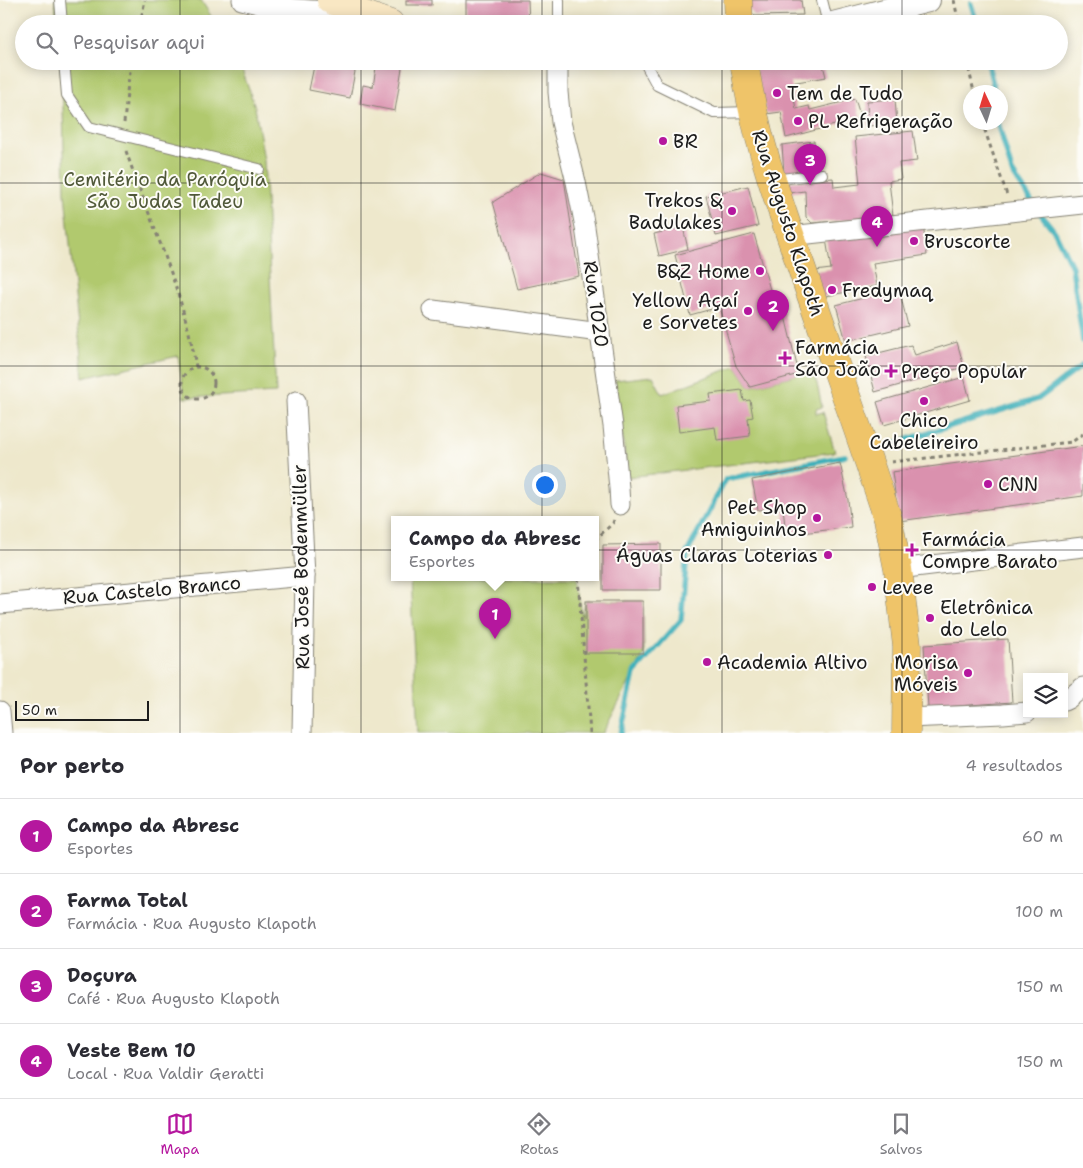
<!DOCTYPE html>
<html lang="pt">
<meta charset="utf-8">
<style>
:root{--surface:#fff;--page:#f2f2f3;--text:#2b2b33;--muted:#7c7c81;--line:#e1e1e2;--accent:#b5179e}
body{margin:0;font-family:"Shantell Sans",sans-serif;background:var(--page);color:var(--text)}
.controls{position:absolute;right:15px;bottom:15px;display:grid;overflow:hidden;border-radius:0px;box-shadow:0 2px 12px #0003}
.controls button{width:45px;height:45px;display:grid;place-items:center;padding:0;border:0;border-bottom:1px solid var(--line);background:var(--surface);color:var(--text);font:25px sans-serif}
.compass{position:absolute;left:963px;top:85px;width:45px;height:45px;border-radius:50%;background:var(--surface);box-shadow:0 2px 12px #0003;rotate:356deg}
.scale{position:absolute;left:15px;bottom:12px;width:134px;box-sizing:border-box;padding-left:5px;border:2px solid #1c1c1c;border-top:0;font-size:14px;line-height:18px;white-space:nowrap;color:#1c1c1c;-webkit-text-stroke:4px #fdfcf7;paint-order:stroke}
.you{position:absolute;left:544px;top:484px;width:18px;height:18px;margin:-12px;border:4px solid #fff;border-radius:50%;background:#1a73e8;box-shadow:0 0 0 8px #1a73e833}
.badge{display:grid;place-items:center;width:32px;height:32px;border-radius:50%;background:var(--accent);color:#fff;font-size:16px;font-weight:700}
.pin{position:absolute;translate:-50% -41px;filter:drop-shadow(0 1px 2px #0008)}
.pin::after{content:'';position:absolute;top:26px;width:18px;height:15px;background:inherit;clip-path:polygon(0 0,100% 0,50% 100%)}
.popup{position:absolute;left:391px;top:516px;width:208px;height:65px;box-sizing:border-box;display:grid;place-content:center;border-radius:0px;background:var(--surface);filter:drop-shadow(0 1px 4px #0005);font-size:16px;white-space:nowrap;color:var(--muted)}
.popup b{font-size:19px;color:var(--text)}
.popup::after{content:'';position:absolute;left:50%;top:100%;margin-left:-10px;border:10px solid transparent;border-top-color:var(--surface)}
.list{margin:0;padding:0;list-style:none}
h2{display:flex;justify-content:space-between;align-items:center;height:65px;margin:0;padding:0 20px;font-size:21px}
h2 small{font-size:16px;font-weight:400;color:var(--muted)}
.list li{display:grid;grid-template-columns:32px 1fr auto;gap:15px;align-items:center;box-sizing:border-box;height:75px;padding:0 20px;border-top:1px solid var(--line)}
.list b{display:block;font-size:19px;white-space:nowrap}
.list p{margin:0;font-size:16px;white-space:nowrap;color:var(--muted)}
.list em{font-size:16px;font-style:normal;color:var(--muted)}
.icon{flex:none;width:28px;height:28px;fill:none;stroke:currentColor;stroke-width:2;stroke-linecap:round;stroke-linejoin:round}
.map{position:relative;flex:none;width:1083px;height:733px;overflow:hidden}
.search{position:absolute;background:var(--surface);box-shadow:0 2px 12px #0003;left:15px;right:15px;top:15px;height:55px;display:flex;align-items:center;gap:12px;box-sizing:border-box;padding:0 18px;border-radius:28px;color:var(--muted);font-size:19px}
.sheet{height:365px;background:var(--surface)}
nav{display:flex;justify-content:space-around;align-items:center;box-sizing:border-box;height:70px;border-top:1px solid var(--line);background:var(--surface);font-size:14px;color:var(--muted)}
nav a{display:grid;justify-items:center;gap:2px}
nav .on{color:var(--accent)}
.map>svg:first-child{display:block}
</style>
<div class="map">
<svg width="1083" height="733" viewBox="0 0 1083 733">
<rect width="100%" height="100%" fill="#fdfcf7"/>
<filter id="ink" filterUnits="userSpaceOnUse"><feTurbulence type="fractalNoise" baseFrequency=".02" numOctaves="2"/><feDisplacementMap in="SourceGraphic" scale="10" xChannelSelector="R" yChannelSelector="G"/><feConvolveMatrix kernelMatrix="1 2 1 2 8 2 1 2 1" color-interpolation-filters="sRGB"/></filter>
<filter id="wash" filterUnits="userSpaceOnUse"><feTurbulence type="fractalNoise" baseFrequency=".0096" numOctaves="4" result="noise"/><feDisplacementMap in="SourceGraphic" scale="20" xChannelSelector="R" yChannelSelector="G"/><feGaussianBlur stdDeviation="1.12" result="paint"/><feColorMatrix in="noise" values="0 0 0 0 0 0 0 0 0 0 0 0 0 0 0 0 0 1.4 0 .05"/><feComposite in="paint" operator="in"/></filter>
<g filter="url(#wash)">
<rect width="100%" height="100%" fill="#eee8cc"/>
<g fill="#b1c96e" stroke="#667245">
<polygon points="55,0 201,0 216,24 57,24"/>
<polygon points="60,61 239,61 255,107 264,160 276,393 184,398 178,356 83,378 65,193 63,107"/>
<polygon points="736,366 750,387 814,370 822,407 816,409 816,414 823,412 835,452 628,477 615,380 653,376 662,394"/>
<polygon points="410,578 577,578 582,618 586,601 643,601 644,654 603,733 418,733"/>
</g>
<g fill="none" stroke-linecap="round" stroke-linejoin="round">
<g stroke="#40b0ba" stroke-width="5.5">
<polyline points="971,4 977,24"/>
<polyline points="987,61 993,84 994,92"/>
<polyline points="998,122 1012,172 1034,205"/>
<polyline points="1040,213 1055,232 1072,267 1083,341"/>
<polyline points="889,445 1038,399 1083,365"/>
<polyline points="621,733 634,673 681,620 687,553 726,479 845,456"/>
</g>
</g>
<g id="blocks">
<g fill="#da91ae">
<rect x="406" y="0" width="26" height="5"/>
<polygon points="466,0 528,0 529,24 496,24 496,17 466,18"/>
<polygon points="745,0 801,0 803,15 755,16 745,5"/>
<polygon points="315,61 357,61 350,98 309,90"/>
<polygon points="377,61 403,62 395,111 360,104 363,85 373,87"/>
<polygon points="770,61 822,61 826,77 791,83 796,109 809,106 810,110 855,99 861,118 786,138 781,112 766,114 754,64"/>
<polygon points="895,99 897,124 868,126 867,101"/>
<polygon points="913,131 917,161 899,163 901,179 889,181 893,216 812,223 806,217 805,191 787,193 786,182 833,178 834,187 860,184 855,137"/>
<polygon points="814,141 818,170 784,174 782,145"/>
<polygon points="541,172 564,179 579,276 517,289 493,202"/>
<polygon points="748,186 758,226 716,236 706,196"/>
<polygon points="923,225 927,255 873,263 877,286 821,297 815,271 831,269 826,239"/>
<polygon points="683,227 688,249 659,256 654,234"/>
<polygon points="754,234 777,314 784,312 799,374 750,387 736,366 719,307 690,315 675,255"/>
<polygon points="899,289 908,326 846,341 836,305"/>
<polygon points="957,342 964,367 875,392 866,356 911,345 915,355"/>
<polygon points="964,377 970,400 884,425 877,402"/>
<polygon points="742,390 744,401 750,400 753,417 748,418 750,436 717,440 715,427 679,432 676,405 711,401 710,394"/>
<polygon points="1083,446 1083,496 899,521 892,472"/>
<polygon points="840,463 848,500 851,527 786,535 783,508 758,510 752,480"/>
<polygon points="661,544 661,590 603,590 603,545"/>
<rect x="586" y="601" width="57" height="52"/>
<polygon points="1008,639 1012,702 928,708 924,645"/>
</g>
</g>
</g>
<g filter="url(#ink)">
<use href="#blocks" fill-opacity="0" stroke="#858274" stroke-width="1"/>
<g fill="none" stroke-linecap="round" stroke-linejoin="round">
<g stroke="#858274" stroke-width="12">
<g id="service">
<polyline points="60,0 62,24"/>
<polyline points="822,0 828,24"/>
<polyline points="559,24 559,0"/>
<polyline points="64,61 67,95 89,127 259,169"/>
<polyline points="644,61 657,85 714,113 752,112"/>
<polyline points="773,180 822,174"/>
</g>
</g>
<g stroke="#858274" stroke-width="21">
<g id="minor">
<polyline points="242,0 270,7 310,10 347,12"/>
<polyline points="558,61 558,92 561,122 576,182 585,227 613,426 619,488 620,505"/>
<polyline points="790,236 1083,204"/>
<polyline points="433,310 600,332"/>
<polyline points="296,401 305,576 302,733"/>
<polyline points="898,569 1083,547"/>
<polyline points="0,604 305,576"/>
<polyline points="1064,701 1068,699 1083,687"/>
<polyline points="0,711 2,733"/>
<polyline points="907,718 1003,714 1027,712"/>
</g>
</g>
<g stroke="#858274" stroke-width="26">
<polyline id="tertiary" points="833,24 928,0"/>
</g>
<g stroke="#858274" stroke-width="29">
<polyline id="secondary" points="331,0 356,12 390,24"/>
</g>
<g stroke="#858274" stroke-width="29">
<g id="primary">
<polyline points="738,0 739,24"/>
<path d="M744 61C754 134 779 203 803 272 831 354 861 436 888 519L898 569 907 646 906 733"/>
</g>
</g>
<g stroke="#858274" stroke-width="3" stroke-dasharray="4 4" stroke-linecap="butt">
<polyline points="954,0 959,24"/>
<polyline points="140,24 145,0"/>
<polyline points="967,61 974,92"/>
<polyline points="982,122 1007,195"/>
<polyline points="124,123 128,83 132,61"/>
<path d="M126 151C150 222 184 292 196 367"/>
<circle cx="198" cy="383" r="16"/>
<polyline points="891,462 1072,442 1083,434"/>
<polyline points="595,540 613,523 614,520"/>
<polyline points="578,578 590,733"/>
</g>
<use href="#service" stroke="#fff" stroke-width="10"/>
<use href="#minor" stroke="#fff" stroke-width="19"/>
<use href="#tertiary" stroke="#fff" stroke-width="24"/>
<use href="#secondary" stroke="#f9e7c3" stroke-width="28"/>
<use href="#primary" stroke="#efc469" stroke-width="28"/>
</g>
</g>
<path fill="none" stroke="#1c1c1c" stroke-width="1" stroke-opacity="0.55" d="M180 0V24M361 0V24M542 0V24M722 0V24M902 0V24M180 61V733M361 61V733M542 61V733M722 61V733M902 61V733M0 183H1083M0 366H1083M0 550H1083"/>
<g fill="#b5179e" stroke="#fdfcf7" stroke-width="2">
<circle cx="777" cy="93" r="5"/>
<circle cx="798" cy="121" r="5"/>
<circle cx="663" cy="141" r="5"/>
<circle cx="732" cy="211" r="5"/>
<circle cx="914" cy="241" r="5"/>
<circle cx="760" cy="271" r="5"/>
<circle cx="832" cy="290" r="5"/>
<circle cx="748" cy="311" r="5"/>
<path d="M782.5 350.5h5v5h5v5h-5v5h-5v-5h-5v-5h5z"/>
<path d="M888.5 363.5h5v5h5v5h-5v5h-5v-5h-5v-5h5z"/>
<circle cx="924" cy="401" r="5"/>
<circle cx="988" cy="484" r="5"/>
<circle cx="817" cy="518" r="5"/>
<path d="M909.5 542.5h5v5h5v5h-5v5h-5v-5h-5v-5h5z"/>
<circle cx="828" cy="555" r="5"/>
<circle cx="872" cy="587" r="5"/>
<circle cx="930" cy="618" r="5"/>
<circle cx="707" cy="662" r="5"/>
<circle cx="968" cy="673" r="5"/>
</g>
<g text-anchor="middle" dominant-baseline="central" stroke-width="4" stroke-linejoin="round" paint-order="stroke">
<g font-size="19" fill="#1c1c1c" stroke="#fdfcf7" text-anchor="start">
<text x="787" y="93">Tem de Tudo</text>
<text x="808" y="121">PL Refrigeração</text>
<text x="673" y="141">BR</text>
<text x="722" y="200" text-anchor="end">Trekos &amp;<tspan x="722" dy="22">Badulakes</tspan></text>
<text x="924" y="241">Bruscorte</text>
<text x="750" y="271" text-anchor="end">B&amp;Z Home</text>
<text x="842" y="290">Fredymaq</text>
<text x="738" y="300" text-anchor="end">Yellow Açaí<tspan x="738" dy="22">e Sorvetes</tspan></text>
<text x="795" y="347">Farmácia<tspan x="795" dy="22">São João</tspan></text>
<text x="901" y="371">Preço Popular</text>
<text x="924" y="420" text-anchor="middle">Chico<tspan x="924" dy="22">Cabeleireiro</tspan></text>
<text x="998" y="484">CNN</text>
<text x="807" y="507" text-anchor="end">Pet Shop<tspan x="807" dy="22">Amiguinhos</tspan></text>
<text x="922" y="539">Farmácia<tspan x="922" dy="22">Compre Barato</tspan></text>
<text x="818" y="555" text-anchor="end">Águas Claras Loterias</text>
<text x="882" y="587">Levee</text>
<text x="940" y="607">Eletrônica<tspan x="940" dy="22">do Lelo</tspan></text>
<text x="717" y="662">Academia Altivo</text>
<text x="958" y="662" text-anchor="end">Morisa<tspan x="958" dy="22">Móveis</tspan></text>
</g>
<g font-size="19" fill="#505939" stroke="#fdfcf7">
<text x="165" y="179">Cemitério da Paróquia<tspan x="165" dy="22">São Judas Tadeu</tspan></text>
</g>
<g font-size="19" fill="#1c1c1c" stroke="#fdfcf7">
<text transform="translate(788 223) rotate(72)">Rua Augusto Klapoth</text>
<text transform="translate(596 304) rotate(82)">Rua 1020</text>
<text transform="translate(301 567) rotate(-91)">Rua José Bodenmüller</text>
<text transform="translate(152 590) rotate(-5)">Rua Castelo Branco</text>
</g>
</g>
</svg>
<div class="controls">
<button><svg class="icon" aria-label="layers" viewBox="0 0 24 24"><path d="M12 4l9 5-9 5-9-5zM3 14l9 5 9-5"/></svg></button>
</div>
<svg class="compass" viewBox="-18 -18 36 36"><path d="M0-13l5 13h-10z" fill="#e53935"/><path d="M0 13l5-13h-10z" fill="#7c7c81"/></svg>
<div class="scale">50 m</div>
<div class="you"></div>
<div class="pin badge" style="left:495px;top:639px">1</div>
<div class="popup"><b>Campo da Abresc</b>Esportes</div>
<div class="pin badge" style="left:773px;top:331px">2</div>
<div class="pin badge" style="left:810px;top:185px">3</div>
<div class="pin badge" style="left:877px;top:247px">4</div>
<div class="search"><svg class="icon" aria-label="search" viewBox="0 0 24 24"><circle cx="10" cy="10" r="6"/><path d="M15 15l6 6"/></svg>Pesquisar aqui</div>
</div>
<section class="sheet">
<h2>Por perto<small>4 resultados</small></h2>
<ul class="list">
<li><span class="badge">1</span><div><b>Campo da Abresc</b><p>Esportes</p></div><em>60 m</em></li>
<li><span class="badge">2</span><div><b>Farma Total</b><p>Farmácia · Rua Augusto Klapoth</p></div><em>100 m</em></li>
<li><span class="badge">3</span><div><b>Doçura</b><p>Café · Rua Augusto Klapoth</p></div><em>150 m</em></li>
<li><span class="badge">4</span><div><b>Veste Bem 10</b><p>Local · Rua Valdir Geratti</p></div><em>150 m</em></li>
</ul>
</section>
<nav>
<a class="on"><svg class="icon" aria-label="map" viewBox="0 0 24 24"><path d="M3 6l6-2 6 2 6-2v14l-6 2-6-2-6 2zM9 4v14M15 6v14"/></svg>Mapa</a>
<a><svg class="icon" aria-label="directions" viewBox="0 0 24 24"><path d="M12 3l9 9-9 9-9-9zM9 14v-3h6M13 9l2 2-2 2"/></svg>Rotas</a>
<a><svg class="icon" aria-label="saved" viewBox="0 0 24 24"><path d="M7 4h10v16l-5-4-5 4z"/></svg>Salvos</a>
</nav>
